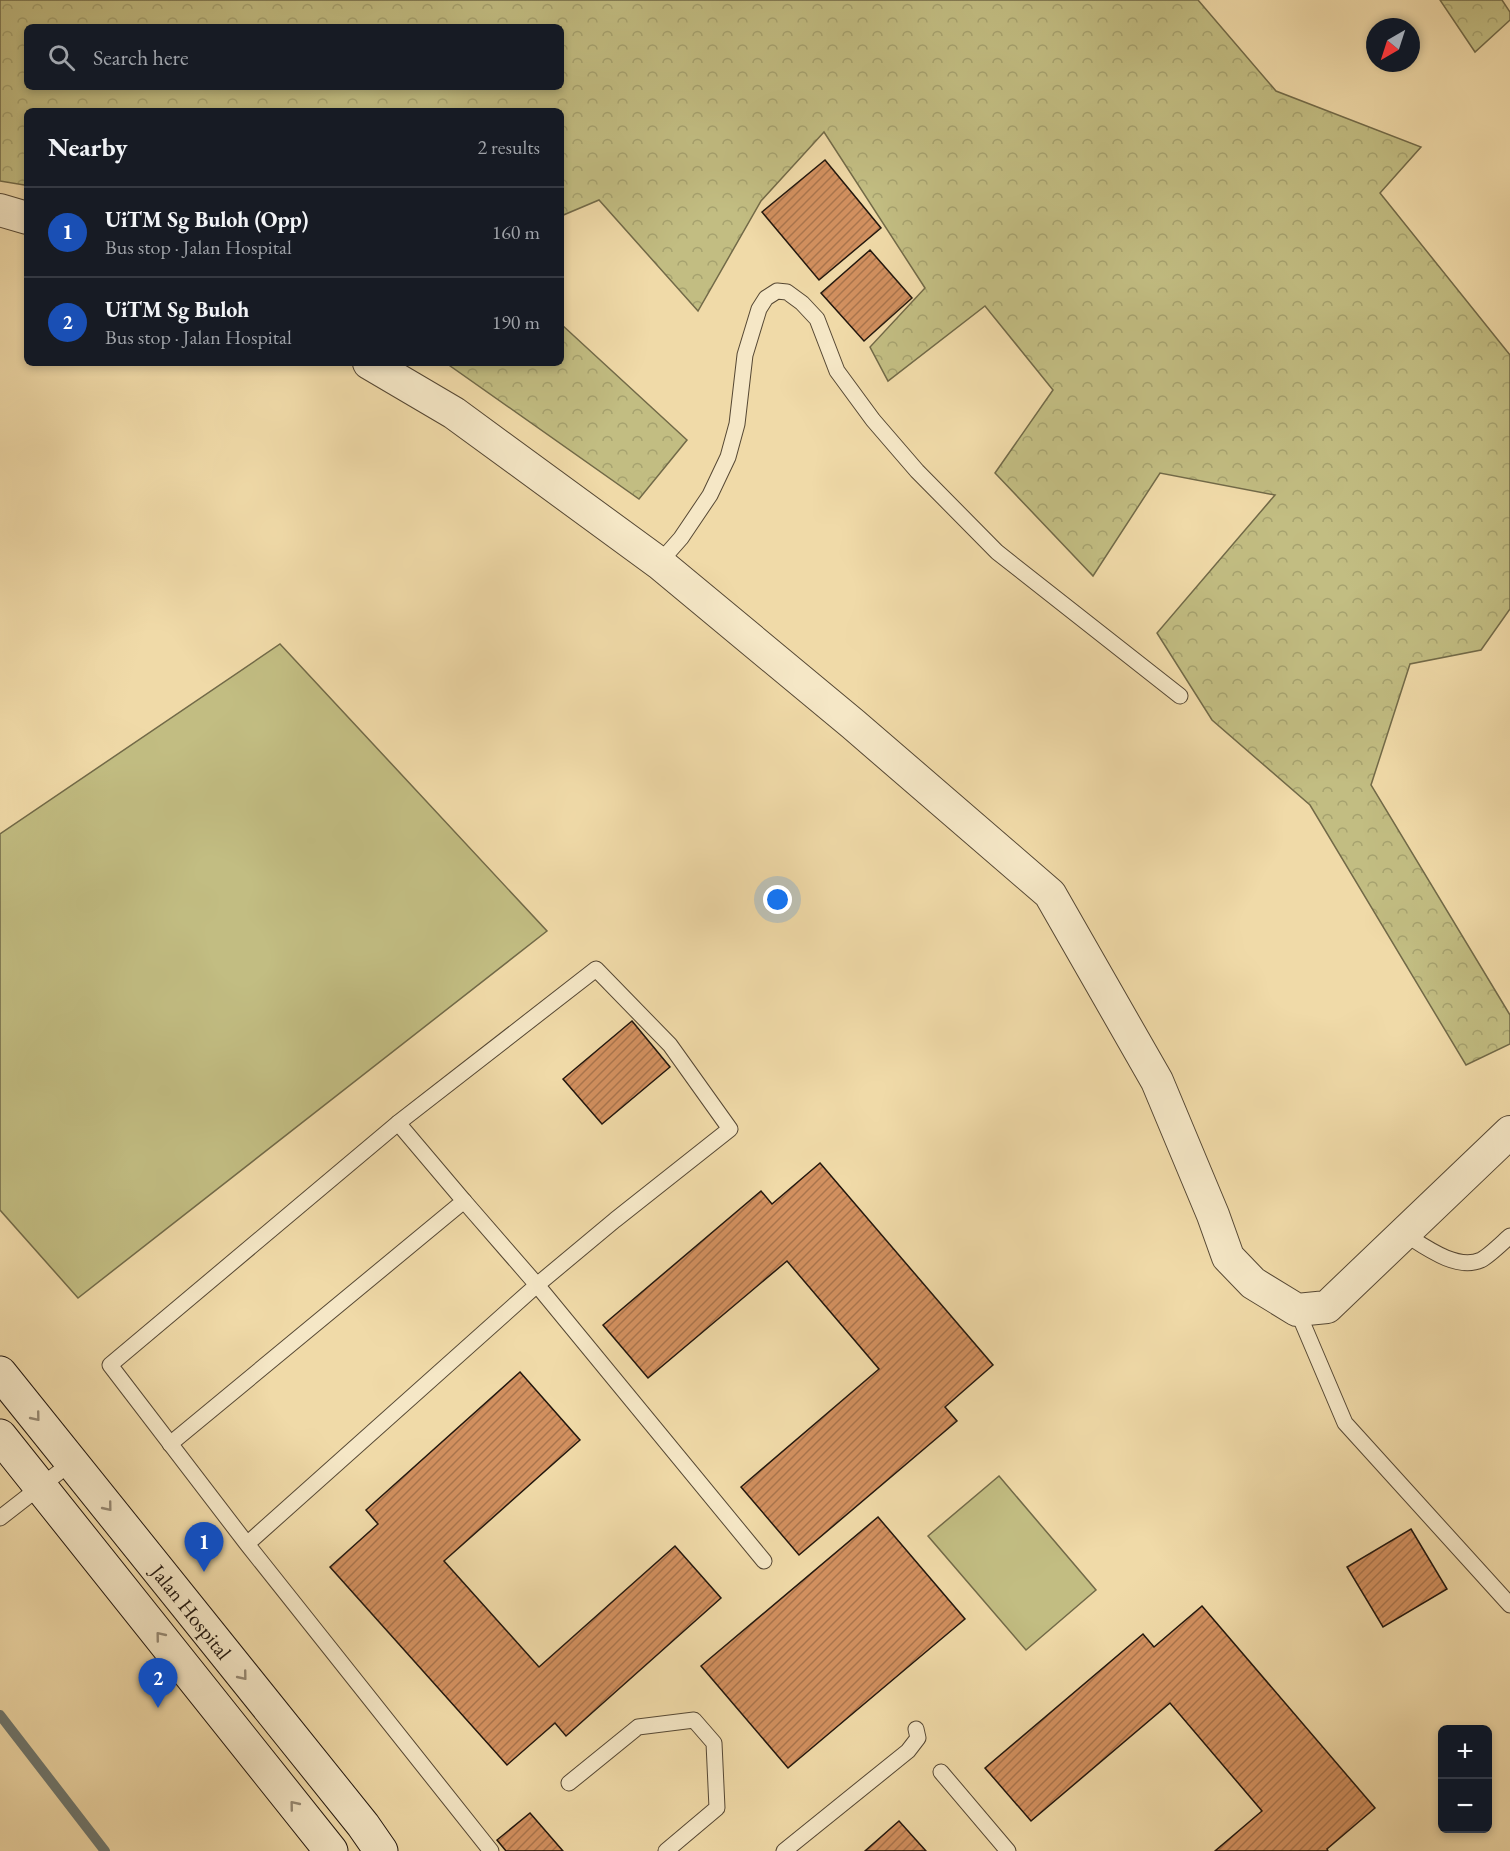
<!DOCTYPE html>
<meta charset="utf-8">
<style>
:root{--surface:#171b24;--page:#20242c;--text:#f1f3f6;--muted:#9ea1a6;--line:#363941;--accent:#8c9099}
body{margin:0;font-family:"EB Garamond",serif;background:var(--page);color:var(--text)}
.controls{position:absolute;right:18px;bottom:18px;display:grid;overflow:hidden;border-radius:9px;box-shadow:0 3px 9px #0003}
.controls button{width:54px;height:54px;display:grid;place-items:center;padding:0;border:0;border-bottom:2px solid var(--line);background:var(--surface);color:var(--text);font:30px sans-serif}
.compass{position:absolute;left:1366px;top:18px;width:54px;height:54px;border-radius:50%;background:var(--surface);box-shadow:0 3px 9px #0003;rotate:219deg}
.you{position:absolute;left:778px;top:900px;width:21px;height:21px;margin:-15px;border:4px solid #fff;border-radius:50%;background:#1a73e8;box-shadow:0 0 0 9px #1a73e833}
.badge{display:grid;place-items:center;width:39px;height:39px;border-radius:50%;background:var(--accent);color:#fff;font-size:20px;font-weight:700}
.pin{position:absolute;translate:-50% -50px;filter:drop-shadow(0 2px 3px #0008)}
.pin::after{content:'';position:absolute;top:32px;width:21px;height:18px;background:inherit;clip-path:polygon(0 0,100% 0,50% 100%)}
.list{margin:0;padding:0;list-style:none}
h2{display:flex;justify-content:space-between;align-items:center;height:78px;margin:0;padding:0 24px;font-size:26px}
h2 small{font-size:20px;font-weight:400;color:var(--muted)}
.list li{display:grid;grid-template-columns:39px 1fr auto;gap:18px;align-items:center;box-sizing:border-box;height:90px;padding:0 24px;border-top:2px solid var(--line)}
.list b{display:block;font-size:22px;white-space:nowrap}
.list p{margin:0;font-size:20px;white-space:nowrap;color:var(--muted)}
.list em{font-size:20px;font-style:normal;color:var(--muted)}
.icon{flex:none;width:33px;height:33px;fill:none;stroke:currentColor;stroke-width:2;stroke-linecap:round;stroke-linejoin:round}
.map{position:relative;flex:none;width:1510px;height:1851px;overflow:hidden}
.search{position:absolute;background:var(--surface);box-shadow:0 3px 9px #0003;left:24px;top:24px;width:540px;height:66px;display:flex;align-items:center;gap:15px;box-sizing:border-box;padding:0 21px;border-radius:9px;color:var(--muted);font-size:22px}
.panel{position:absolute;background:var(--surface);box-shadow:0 3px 9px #0003;left:24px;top:108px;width:540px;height:258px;border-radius:9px}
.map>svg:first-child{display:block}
</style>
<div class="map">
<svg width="1510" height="1851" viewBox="0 0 1510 1851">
<defs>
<pattern id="forest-crowns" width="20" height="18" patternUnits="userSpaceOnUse" patternTransform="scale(1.5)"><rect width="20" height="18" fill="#c2bd82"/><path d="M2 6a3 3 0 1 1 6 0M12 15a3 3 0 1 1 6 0" fill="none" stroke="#a6a26f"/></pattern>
<pattern id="building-hatch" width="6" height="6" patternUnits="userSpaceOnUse" patternTransform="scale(1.5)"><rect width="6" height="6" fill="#d2905f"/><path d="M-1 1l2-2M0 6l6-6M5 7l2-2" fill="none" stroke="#aa754d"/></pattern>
</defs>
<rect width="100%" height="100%" fill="#f0daa8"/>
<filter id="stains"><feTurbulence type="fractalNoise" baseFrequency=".00333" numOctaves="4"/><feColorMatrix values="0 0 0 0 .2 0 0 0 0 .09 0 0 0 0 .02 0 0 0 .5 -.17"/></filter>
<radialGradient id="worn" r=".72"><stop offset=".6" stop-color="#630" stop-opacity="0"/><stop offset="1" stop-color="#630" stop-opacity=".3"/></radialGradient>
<g fill="#c2bd82" stroke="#726a48" stroke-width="1.5">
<polygon points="280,644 547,931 78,1298 0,1210 0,834"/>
<polygon points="999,1476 1096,1590 1026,1650 928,1536"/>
</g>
<g fill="url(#forest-crowns)" stroke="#726a48" stroke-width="1.5" fill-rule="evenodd">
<path d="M0 0H1198L1276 91 1421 147 1380 193 1510 355V609L1481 650 1410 664 1371 785 1510 1015V1044L1466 1065 1310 805 1212 720 1157 633 1275 495 1160 473 1093 576 995 473 1053 390 985 306 888 381 870 347 925 288 824 132 761 201 698 311 599 200 561 216V111H27V182L24 185 0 181ZM27 27H561V87H27Z"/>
<polygon points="1440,0 1502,0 1510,12 1510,20 1475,52"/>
<polygon points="561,324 687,440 639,499 446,363 561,363"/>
</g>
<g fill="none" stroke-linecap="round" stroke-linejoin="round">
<polyline stroke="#6e7871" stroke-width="10" points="0,1715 105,1851"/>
</g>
<g fill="url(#building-hatch)" stroke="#22170e" stroke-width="1.5">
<polygon points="825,160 881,228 819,280 762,212"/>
<polygon points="870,250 912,298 864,341 821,293"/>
<polygon points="632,1021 670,1067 602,1124 563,1079"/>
<polygon points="820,1163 993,1365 945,1407 957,1421 799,1555 741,1487 879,1369 787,1261 648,1378 603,1325 761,1191 772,1204"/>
<polygon points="520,1372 580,1440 444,1561 539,1667 675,1546 721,1598 566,1736 555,1723 507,1765 330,1567 378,1524 366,1510"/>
<polygon points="878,1517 965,1619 788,1768 701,1666"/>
<polygon points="1411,1529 1447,1589 1383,1627 1347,1567"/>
<polygon points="1202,1606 1375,1808 1327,1849 1328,1851 1215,1851 1262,1811 1170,1703 1031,1821 985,1768 1143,1634 1154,1647"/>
<polygon points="530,1813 563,1851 506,1851 497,1840"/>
<polygon points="899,1821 926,1851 865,1851"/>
</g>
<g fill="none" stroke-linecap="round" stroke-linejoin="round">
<g stroke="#564834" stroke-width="17">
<g id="service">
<polyline points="659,563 681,538 710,495 728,457 737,424 745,355 759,309 766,298 777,291 787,292 802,303 817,319 837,371 873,420 917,471 997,552 1180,696"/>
<polyline points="464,1201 537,1285 764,1561"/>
<path d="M1403 1233C1424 1246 1456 1271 1481 1260 1489 1256 1503 1242 1510 1236"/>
<polyline points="1297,1310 1345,1423 1510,1605"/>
<polyline points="170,1444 464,1201 398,1123"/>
<polyline points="0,1518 72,1462"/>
<polyline points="247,1544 537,1285 615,1220 730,1129 670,1045 596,969 398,1123 110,1365 247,1544 491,1851"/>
<polyline points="941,1772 1008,1851"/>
<polyline points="569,1783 638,1727 694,1720 714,1743 717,1808 666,1851"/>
<polyline points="784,1851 908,1751 918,1738 916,1729"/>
</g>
</g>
<g stroke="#564834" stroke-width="34">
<g id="minor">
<polyline points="0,210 27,218"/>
<polyline points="369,363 454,413 659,563 853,724 1050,894 1157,1081 1213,1215 1228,1257 1253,1283 1297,1310 1327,1307 1510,1132"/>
</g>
</g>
<g stroke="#22170e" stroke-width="35">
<g id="secondary">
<path id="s1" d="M0 1373 363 1825 381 1851"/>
<polyline points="0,1436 331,1851"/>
</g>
</g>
<use href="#service" stroke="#f5e7c6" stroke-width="15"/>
<use href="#minor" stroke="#f5e7c6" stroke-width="32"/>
<use href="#secondary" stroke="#f5e7c6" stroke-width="33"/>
</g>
<defs><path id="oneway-chevron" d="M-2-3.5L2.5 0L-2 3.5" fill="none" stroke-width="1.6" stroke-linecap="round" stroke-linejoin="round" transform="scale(1.5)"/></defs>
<g stroke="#968973">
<use href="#oneway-chevron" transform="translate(36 1417) rotate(51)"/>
<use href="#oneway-chevron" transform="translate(108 1507) rotate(51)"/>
<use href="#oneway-chevron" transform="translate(160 1636) rotate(-129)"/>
<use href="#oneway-chevron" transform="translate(243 1676) rotate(51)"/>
<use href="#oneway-chevron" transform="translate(294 1805) rotate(-129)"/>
</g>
<g text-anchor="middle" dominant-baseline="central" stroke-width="6" stroke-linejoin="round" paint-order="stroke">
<g font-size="21" fill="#22170e" stroke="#f5e7c6">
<text stroke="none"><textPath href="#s1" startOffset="306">Jalan Hospital</textPath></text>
</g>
</g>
<rect width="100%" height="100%" filter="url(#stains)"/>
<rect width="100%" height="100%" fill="url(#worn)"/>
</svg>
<div class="controls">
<button>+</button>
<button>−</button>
</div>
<svg class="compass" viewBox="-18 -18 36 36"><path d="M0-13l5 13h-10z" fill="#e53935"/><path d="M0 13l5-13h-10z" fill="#9ea1a6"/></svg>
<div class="you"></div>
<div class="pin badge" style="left:204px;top:1572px;background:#1a4fb4">1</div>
<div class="pin badge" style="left:158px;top:1708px;background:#1a4fb4">2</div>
<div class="search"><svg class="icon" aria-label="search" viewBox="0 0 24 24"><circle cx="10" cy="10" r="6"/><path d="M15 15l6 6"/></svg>Search here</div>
<section class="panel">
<h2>Nearby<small>2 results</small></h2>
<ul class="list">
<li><span class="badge" style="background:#1a4fb4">1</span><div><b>UiTM Sg Buloh (Opp)</b><p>Bus stop · Jalan Hospital</p></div><em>160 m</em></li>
<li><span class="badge" style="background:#1a4fb4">2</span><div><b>UiTM Sg Buloh</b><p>Bus stop · Jalan Hospital</p></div><em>190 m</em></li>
</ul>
</section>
</div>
